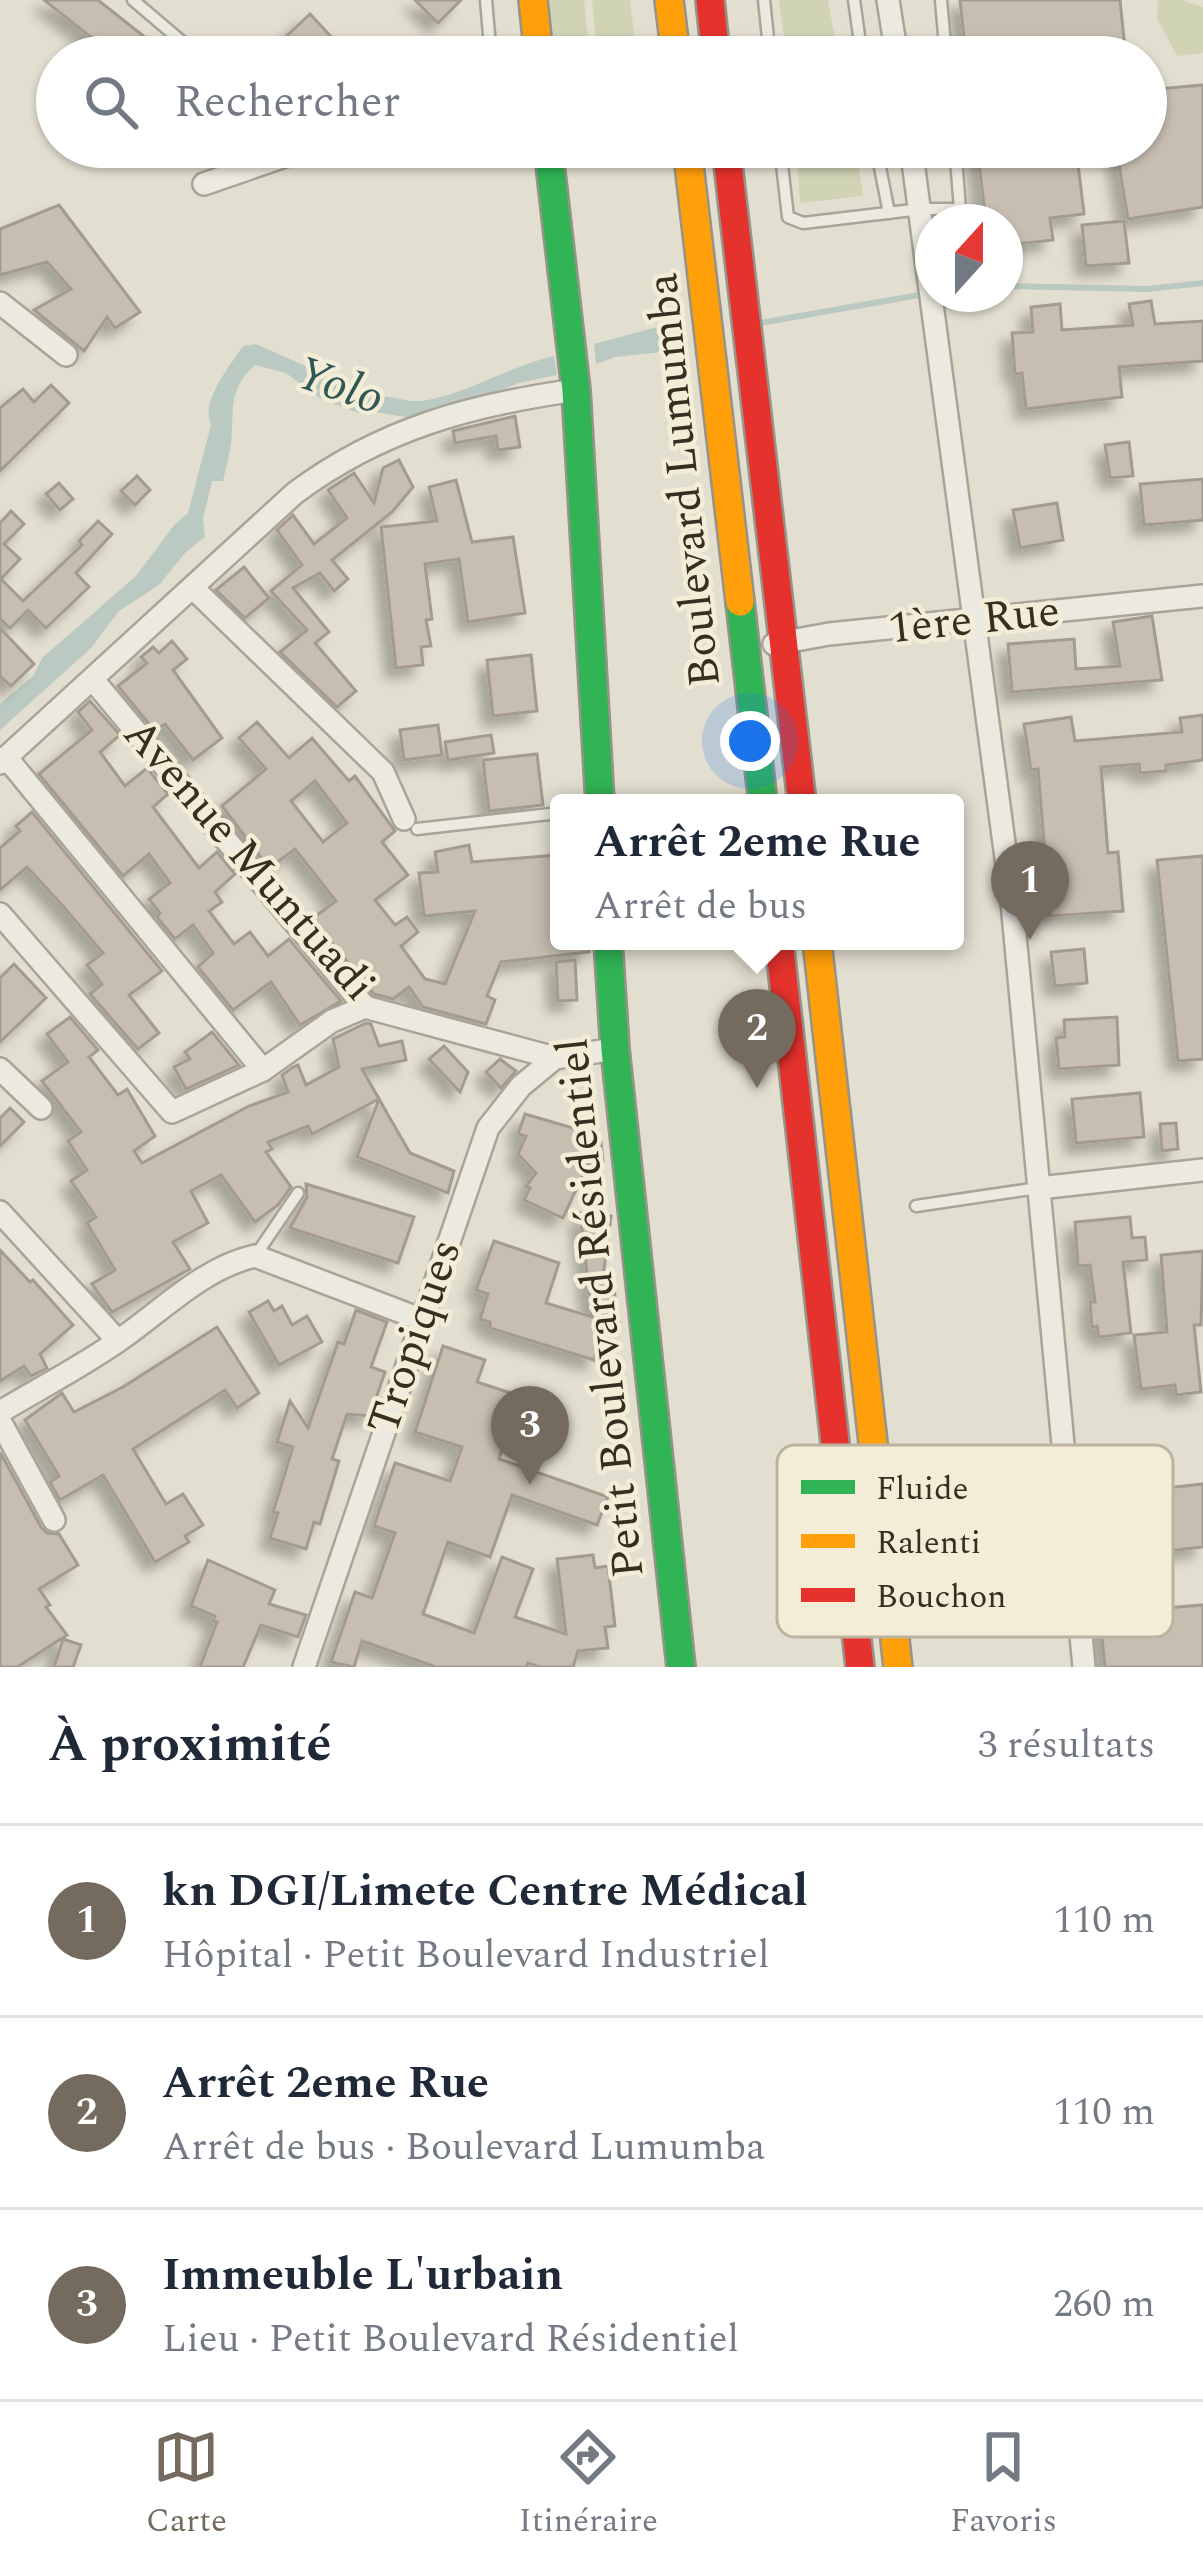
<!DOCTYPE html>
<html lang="fr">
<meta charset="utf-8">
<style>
:root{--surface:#fff;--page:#f6f6f7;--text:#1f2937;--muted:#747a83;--line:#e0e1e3;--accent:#746b5e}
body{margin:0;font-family:Spectral,serif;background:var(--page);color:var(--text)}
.compass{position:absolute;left:915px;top:204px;width:108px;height:108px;border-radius:50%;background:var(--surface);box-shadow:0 3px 9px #0004;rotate:21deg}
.you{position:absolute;left:750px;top:741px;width:42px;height:42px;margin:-30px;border:9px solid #fff;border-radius:50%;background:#1a73e8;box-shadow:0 0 0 18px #1a73e833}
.badge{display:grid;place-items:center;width:78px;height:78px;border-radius:50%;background:var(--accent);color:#fff;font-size:39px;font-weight:700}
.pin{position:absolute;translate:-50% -99px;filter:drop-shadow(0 3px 6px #0008)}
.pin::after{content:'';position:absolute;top:63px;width:42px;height:36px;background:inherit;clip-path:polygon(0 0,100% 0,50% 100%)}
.popup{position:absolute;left:550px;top:794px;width:414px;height:156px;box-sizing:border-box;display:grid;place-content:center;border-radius:12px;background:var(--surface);filter:drop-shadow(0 3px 9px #0005);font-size:39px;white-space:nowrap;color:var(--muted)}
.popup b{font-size:45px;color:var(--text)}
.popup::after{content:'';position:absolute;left:50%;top:100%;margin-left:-24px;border:24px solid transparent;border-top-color:var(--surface)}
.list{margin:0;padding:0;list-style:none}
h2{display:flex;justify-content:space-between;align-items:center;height:156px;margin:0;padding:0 48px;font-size:51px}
h2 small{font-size:39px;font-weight:400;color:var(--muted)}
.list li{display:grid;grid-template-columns:78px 1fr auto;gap:36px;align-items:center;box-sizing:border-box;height:192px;padding:0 48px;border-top:3px solid var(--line)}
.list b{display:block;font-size:45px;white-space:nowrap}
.list p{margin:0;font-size:39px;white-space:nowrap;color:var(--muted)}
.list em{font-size:39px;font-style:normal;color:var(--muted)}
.icon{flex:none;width:66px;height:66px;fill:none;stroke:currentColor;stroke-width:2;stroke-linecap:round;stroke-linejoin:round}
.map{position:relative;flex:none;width:1203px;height:1667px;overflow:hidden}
.search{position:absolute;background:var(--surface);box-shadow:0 3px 9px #0004;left:36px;right:36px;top:36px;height:132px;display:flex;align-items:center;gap:30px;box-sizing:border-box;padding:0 42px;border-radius:66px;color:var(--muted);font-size:45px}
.sheet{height:732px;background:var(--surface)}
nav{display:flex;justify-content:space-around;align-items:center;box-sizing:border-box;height:168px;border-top:3px solid var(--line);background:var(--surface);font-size:33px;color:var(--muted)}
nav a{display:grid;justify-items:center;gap:6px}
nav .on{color:var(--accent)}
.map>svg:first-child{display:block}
</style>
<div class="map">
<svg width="1203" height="1667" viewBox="0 0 1203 1667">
<defs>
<filter id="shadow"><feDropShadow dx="-10" dy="10" stdDeviation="6" flood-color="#0004"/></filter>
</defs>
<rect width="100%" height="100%" fill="#e3dfd0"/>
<g fill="#d0d3b4">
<polygon points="547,0 584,0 590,56 551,57"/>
<polygon points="592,0 630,0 636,51 597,53"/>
<polygon points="779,0 828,0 838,56 787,57"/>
<polygon points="1158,0 1181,0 1203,7 1203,53 1177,56 1157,18"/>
<polygon points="796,147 856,147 863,196 800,203"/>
</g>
<g fill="#bac9c1">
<polygon points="676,322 680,350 615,357 596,364 594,344"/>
<path d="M256 344 373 396C393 395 408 404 428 400 471 392 510 366 554 356L557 375 519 383 424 420 369 411 367 416 321 399 286 373 255 365C224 392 236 419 230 450 228 461 225 471 223 481H212L203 519 205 537 186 552 159 585 119 611 91 648 0 730V704L34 675 42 658 136 576 175 524 188 513 211 425C200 402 229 367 243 346Z"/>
</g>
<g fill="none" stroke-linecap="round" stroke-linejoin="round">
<g stroke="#bac9c1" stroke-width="6">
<polyline points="1005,286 1148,289 1203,283"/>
<polyline points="760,323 925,294"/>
</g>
</g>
<g fill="#c7beb1" stroke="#a49b8f" stroke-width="3" fill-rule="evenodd" filter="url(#shadow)">
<polygon points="44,0 98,0 170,57 116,57"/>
<polygon points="415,0 461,0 438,23"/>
<polygon points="960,0 1120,0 1125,49 1065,57 966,57"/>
<polygon points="310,14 350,57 290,57 278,44"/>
<polygon points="1203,85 1203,207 1128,219 1116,147 1146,147 1146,90"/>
<polygon points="977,147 1076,147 1084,214 1050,218 1053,240 1016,244 1005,241 1005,222 986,222"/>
<polygon points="59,205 140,312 115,328 107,317 84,351 34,310 71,289 47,262 0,275 0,229"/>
<polygon points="1124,221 1129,263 1086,266 1082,225"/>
<polygon points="1151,301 1155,324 1203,321 1203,361 1119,367 1122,397 1026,409 1022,373 1015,374 1012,333 1033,332 1031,307 1060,304 1062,330 1133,325 1129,304"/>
<polygon points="51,385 69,403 0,471 0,408 23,389 34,402"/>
<polygon points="515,416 520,447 498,450 496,436 455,443 453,431"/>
<polygon points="1129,442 1133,476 1110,478 1105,445"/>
<polygon points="399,460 413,487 392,512 332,560 348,579 334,591 320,573 293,588 329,632 315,643 356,691 337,707 280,652 307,630 271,591 302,565 277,530 293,515 314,544 347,518 328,490 354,473 374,503 383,468"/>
<polygon points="137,476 150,490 135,505 121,491"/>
<polygon points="1203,479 1203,520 1144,525 1140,484"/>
<polygon points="456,480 472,542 513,537 525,613 468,622 459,559 425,564 432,619 426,620 431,646 421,647 423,665 396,668 381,527 437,521 429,487"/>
<polygon points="59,483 73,499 60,510 46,494"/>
<polygon points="1057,503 1063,540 1020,548 1013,510"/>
<polygon points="11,511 24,524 4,544 20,559 1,579 23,601 82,545 79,541 98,521 112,534 76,573 89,587 46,628 28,610 10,628 0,619 0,523"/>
<polygon points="244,567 269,598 245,618 216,590"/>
<polygon points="1152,616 1162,680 1012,692 1008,644 1074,639 1076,669 1120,666 1113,622"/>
<polygon points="0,628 34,664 11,686 0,676"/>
<polygon points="172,641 187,659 173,670 222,738 193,760 165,724 155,731 118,686 147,663 141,657 153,647 159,653"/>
<polygon points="531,655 537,711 493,716 487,660"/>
<polygon points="90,701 120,735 100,752 125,786 147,768 168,794 153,807 199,868 217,852 235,874 215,892 222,902 209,911 234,944 250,932 268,956 289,939 341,1001 300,1025 271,982 233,1010 198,967 213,953 193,925 175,939 157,917 160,913 149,899 170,883 149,854 123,876 39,774 92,730 78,712"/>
<polygon points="1203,715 1203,760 1166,765 1166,771 1140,773 1139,764 1101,767 1108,853 1118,852 1123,911 1050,916 1038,769 1031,770 1024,724 1071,717 1075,741 1182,732 1180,718"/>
<path d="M257 722 289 758 312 738 349 781 355 776 395 831 382 842 408 875 375 900 395 925 407 917 418 932 401 946 425 979 445 984 475 911 424 916 419 873 438 872 435 852 469 845 472 862 559 855V941H589V952L501 962 487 996 495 1000 486 1024 423 1007 409 987 393 999 374 994 312 919 336 901 295 849 269 868 222 806 266 769 239 738ZM315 781 347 823 323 842 291 801Z"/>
<polygon points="438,725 442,755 404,760 400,730"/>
<polygon points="491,735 494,753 448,760 445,742"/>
<polygon points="537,754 543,805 489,811 483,760"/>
<polygon points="32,812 162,971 129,995 159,1033 138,1049 90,994 102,984 87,965 103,953 62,905 27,867 0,890 0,848 20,831 16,826"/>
<polygon points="1203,856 1203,1059 1178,1061 1157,860"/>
<polygon points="1084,949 1087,983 1055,986 1051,952"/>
<polygon points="575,960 577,1000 558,1001 556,962"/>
<polygon points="14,964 46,998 0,1042 0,978"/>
<polygon points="70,1017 98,1050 89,1057 118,1095 127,1089 155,1136 134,1151 142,1163 249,1106 288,1092 282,1075 293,1067 298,1065 306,1085 339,1067 333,1039 366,1023 371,1024 379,1046 402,1041 406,1060 362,1069 379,1099 312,1134 308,1126 268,1142 272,1149 266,1152 291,1187 278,1205 255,1222 221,1175 191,1191 208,1223 173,1242 190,1269 112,1312 92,1284 115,1270 87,1223 96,1217 71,1181 87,1170 68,1141 81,1132 42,1081 68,1062 47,1034"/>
<polygon points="1117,1017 1119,1065 1059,1069 1056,1038 1065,1037 1064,1020"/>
<polygon points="212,1032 239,1065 186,1089 174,1067 190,1059 185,1052"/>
<polygon points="444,1046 468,1072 460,1092 429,1059"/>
<polygon points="500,1059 516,1071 501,1088 486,1072"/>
<polygon points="1140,1093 1144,1137 1076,1143 1072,1099"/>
<polygon points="379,1099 410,1153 454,1171 448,1193 357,1157"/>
<polygon points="10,1108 24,1122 0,1146 0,1118"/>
<polygon points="525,1114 590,1133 589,1138 601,1142 603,1161 591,1157 563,1218 524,1200 530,1188 526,1186 536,1173 518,1154 526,1136 518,1134"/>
<polygon points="1176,1123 1178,1149 1162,1151 1160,1124"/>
<polygon points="306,1184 414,1217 398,1263 290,1228 307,1197"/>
<polygon points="580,1213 611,1216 603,1277 612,1276 619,1322 605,1324 594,1360 490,1328 490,1322 480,1319 488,1294 476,1290 494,1241 559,1263 546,1303 592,1317"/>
<polygon points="1130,1217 1132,1238 1145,1237 1147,1260 1123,1262 1131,1333 1099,1337 1097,1326 1092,1327 1090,1302 1095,1302 1090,1265 1078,1266 1075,1222"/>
<polygon points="0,1250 30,1282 33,1280 73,1325 40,1354 47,1368 31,1376 24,1366 0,1381"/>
<polygon points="1203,1251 1201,1325 1194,1325 1201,1392 1176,1395 1175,1385 1141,1389 1134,1335 1167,1332 1161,1255"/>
<polygon points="268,1301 274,1311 282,1306 292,1325 307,1316 322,1342 279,1365 249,1312"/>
<polygon points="356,1310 387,1322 371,1367 385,1372 370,1416 347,1414 332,1459 339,1461 320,1524 314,1522 306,1549 270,1538 278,1513 273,1512 293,1447 277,1442 290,1401 308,1428 338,1342 344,1344"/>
<polygon points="217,1327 259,1393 237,1408 225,1390 133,1449 166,1504 183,1494 203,1525 185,1536 189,1542 155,1562 103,1475 60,1500 50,1482 59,1476 25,1420 62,1393 74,1412 123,1387"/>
<polygon points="443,1346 485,1360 477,1382 520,1396 499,1459 608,1497 597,1525 512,1495 490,1557 448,1542 423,1614 474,1633 502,1557 533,1569 515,1617 566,1634 557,1559 593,1555 595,1568 608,1566 615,1626 605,1627 608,1648 578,1651 573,1667 540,1667 528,1663 526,1667 436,1667 362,1641 354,1667 331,1662 355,1592 372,1598 395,1533 374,1526 395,1463 450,1481 462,1447 415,1432"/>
<polygon points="0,1452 41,1527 47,1533 59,1534 78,1565 39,1589 50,1605 46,1607 67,1635 17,1667 0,1667"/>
<polygon points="1203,1484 1203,1547 1166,1551 1165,1545 1088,1553 1083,1497"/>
<polygon points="208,1560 275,1590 269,1604 306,1615 298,1637 261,1625 243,1667 200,1667 217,1622 213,1621 215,1616 191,1606"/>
<polygon points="1140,1585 1142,1610 1203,1605 1203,1667 1105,1667 1097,1590"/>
<polygon points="63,1639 81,1645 73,1667 54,1667"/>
</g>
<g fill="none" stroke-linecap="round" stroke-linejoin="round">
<g stroke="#a9a498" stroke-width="15">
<g id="lane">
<polyline points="133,0 200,57"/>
<polyline points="486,0 491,57"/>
<polyline points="764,0 770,57"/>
<polyline points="854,0 862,57"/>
<polyline points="941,0 946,57"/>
<polyline points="780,147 788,217 803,223 921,209 960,209 955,147"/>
<polyline points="876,147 889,213"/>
<polyline points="417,829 559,813"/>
<polyline points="916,1206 1038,1188"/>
<polyline points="256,1255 298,1193"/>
</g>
</g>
<g stroke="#a9a498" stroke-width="26">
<g id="street">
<polyline points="888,0 897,57"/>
<polyline points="911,147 1012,903 1084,1667"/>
<polyline points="204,184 311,147"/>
<polyline points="0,303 66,355"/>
<polyline points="194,589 383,772 404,819"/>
<polyline points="774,644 829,634 1203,596"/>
<polyline points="94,681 365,1007 555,1058"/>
<polyline points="6,757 263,1070"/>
<path d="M0 763 295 493C381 429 470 405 576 390"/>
<polyline points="0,914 172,1112 263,1070 332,1021 365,1007"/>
<polyline points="0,1069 41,1108"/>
<polyline points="1039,1188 1203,1170"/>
<polyline points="0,1212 118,1341"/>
<path d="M0 1412C40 1388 83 1366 121 1339 164 1309 203 1268 255 1256L420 1319"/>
<polyline points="0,1421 54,1520"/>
<polyline points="304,1667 488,1128 521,1086 555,1058 615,1049"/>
</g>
</g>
<g stroke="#989388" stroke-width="32">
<g id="fast">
<polyline points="548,147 576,390 600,803"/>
<polyline points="740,602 763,803"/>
<polyline points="608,941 615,1049 681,1667"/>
</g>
</g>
<g stroke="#989388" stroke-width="32">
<g id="slow">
<polyline points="533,0 539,57"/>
<polyline points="669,0 676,57"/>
<polyline points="687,147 740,602"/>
<polyline points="817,941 898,1667"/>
</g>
</g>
<g stroke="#989388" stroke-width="32">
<g id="jam">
<polyline points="710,0 716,57"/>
<polyline points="726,147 802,803"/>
<polyline points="779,941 860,1667"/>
</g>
</g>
<use href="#lane" stroke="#ece9e1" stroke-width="10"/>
<use href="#street" stroke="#ece9e1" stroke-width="21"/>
<use href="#fast" stroke="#30b455" stroke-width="27"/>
<use href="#slow" stroke="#ff9f0a" stroke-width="27"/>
<use href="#jam" stroke="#e5322d" stroke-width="27"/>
</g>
<g text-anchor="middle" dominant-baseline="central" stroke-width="9" stroke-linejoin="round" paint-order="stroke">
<g font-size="45" fill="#382d21" stroke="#f3edd7">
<text transform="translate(684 480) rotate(-96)">Boulevard Lumumba</text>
<text transform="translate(974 620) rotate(-6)">1ère Rue</text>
<text transform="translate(249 860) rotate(49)">Avenue Muntuadi</text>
<text transform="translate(601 1308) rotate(-96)">Petit Boulevard Résidentiel</text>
<text transform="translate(415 1337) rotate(-71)">Tropiques</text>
</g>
<g font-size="48" font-style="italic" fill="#315656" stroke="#f3edd7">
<text transform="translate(340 386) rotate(19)">Yolo</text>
</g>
</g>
<rect x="777" y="1445" width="396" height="192" rx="18" fill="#f3edd7" stroke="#bbb3a0" stroke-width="3"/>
<rect x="801" y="1480" width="54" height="14" fill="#30b455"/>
<rect x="801" y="1534" width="54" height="14" fill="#ff9f0a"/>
<rect x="801" y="1588" width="54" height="14" fill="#e5322d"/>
<g font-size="33" fill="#382d21">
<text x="876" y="1499">Fluide</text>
<text x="876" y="1553">Ralenti</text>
<text x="876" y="1607">Bouchon</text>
</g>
</svg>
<svg class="compass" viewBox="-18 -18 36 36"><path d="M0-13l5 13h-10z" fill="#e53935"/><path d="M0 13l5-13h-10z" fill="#747a83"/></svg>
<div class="you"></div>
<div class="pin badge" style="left:1030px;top:940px">1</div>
<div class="pin badge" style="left:757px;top:1088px">2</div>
<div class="popup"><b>Arrêt 2eme Rue</b>Arrêt de bus</div>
<div class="pin badge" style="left:530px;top:1485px">3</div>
<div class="search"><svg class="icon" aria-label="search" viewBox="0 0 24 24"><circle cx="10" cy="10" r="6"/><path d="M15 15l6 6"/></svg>Rechercher</div>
</div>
<section class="sheet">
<h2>À proximité<small>3 résultats</small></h2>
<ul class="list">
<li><span class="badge">1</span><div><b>kn DGI/Limete Centre Médical</b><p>Hôpital · Petit Boulevard Industriel</p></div><em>110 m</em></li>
<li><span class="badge">2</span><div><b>Arrêt 2eme Rue</b><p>Arrêt de bus · Boulevard Lumumba</p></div><em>110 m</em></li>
<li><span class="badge">3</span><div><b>Immeuble L'urbain</b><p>Lieu · Petit Boulevard Résidentiel</p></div><em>260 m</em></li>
</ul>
</section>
<nav>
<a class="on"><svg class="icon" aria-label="map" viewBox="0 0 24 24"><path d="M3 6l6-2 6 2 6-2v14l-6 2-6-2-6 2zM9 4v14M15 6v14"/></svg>Carte</a>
<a><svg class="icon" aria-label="directions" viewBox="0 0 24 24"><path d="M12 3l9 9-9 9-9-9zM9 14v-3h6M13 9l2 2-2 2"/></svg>Itinéraire</a>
<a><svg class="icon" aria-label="saved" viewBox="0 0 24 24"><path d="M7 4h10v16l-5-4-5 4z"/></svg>Favoris</a>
</nav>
